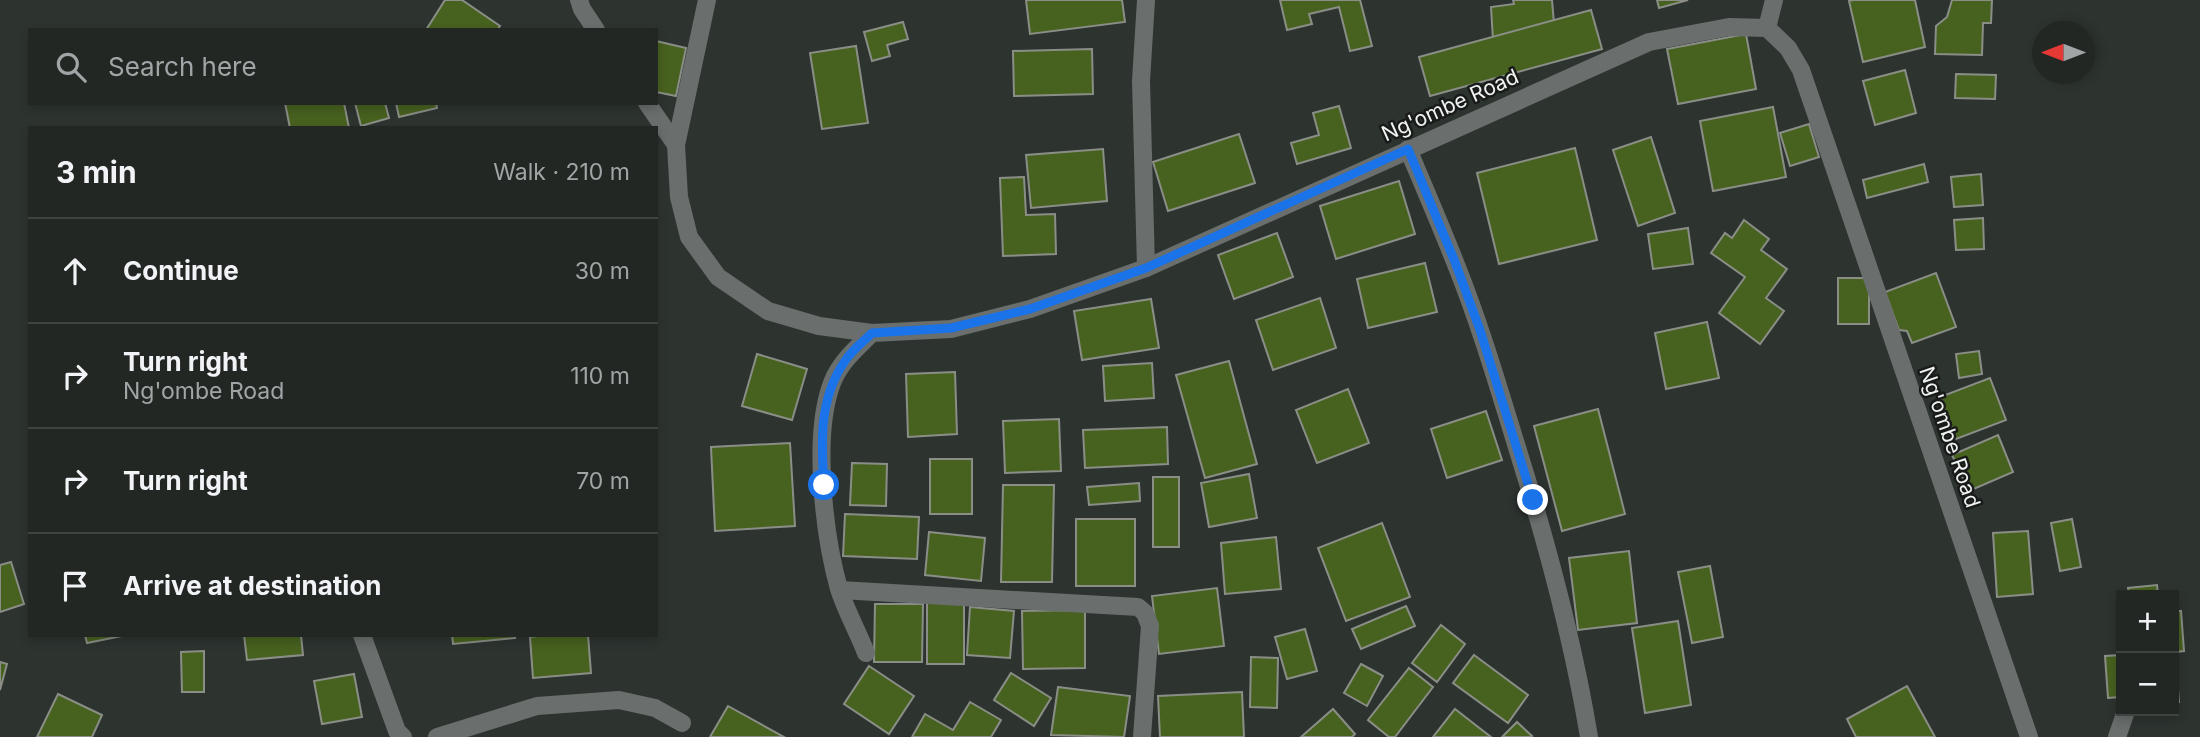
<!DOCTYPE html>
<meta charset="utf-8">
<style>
:root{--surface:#222724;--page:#2a2f2c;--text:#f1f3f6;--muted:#a2a5a6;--line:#3f4441}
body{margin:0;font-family:Inter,sans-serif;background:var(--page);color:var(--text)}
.controls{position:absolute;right:21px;bottom:21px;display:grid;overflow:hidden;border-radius:0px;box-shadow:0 4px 10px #0003}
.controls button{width:63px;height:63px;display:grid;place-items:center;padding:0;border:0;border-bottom:2px solid var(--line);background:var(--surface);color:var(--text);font:35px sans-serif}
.compass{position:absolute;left:2032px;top:21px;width:63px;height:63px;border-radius:50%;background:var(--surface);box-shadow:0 4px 10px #0003;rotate:270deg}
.stop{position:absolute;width:21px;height:21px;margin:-16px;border:5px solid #1a73e8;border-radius:50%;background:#fff}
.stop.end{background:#1a73e8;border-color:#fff;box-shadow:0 2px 7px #0008}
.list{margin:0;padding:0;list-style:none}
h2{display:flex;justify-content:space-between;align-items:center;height:91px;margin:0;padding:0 28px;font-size:30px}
h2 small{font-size:23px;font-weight:400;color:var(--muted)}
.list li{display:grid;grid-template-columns:46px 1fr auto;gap:21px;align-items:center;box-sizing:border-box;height:105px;padding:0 28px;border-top:2px solid var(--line)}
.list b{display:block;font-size:26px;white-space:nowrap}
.list p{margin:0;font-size:23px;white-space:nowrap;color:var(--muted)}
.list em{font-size:23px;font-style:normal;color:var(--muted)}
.icon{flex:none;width:38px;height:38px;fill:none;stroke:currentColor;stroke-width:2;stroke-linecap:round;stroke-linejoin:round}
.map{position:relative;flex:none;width:2200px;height:737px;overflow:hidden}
.search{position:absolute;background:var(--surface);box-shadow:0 4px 10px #0003;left:28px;top:28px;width:630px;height:77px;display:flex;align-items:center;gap:18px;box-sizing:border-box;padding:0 24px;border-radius:0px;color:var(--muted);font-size:26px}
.panel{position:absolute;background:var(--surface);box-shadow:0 4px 10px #0003;left:28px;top:126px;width:630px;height:511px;border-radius:0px}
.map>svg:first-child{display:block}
</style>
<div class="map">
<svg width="2200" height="737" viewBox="0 0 2200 737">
<rect width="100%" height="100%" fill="#2d3430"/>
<g fill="#47611f" stroke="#8a8e86" stroke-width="2">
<polygon points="445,0 462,0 500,26 497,30 426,30"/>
<polygon points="1026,0 1122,0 1125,22 1030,34"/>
<polygon points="1280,0 1360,0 1372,46 1350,51 1339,7 1309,14 1312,24 1287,30"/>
<polygon points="1513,0 1552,0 1555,35 1493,40 1491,7 1514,4"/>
<polygon points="1657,0 1688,0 1659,8"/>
<polygon points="1853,0 1915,0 1925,47 1863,62 1849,1"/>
<polygon points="1952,0 1992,0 1991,23 1983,23 1982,55 1935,54 1936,26 1947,17"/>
<polygon points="1591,10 1602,49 1430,96 1419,57"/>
<polygon points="903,22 908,39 887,45 890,56 872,61 864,32"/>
<polygon points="1746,34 1756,89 1678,104 1667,49"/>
<polygon points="656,41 686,48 676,96 656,92"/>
<polygon points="856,46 868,123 822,129 810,53"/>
<polygon points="1092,49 1093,94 1014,96 1013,51"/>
<polygon points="1905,70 1916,113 1875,125 1863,81"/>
<polygon points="1956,74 1996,75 1995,99 1955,98"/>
<polygon points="285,103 344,103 349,128 290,128"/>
<polygon points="355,103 385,103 389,118 361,126"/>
<polygon points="396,103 436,103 437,108 399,117"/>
<polygon points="1339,106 1351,148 1297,164 1291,143 1319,135 1313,113"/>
<polygon points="1773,107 1786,177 1713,191 1700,121"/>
<polygon points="1809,124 1819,157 1790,166 1780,133"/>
<polygon points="1239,134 1255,183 1168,211 1153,162"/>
<polygon points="1651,137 1675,213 1638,226 1613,150"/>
<polygon points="1575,148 1597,240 1499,264 1477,173"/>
<polygon points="1103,149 1107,201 1031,208 1026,155"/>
<polygon points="1924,164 1928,182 1867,198 1863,180"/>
<polygon points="1981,174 1983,205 1954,207 1951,177"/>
<polygon points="1024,177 1026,215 1055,214 1056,254 1003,256 1000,178"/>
<polygon points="1399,181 1415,234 1336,259 1320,206"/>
<polygon points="1983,218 1984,249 1956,250 1954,220"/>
<polygon points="1744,220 1769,239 1761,250 1787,269 1766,298 1784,311 1760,344 1719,313 1745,277 1711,253 1725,233 1732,238"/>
<polygon points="1688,228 1693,264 1653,269 1648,234"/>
<polygon points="1277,233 1293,277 1234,299 1218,255"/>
<polygon points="1425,263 1437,312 1368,328 1357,279"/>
<polygon points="1936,273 1956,327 1912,343 1907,331 1899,330 1885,292"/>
<rect x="1838" y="278" width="31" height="46"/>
<polygon points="1320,298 1336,348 1273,370 1256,320"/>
<polygon points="1151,299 1159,348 1082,360 1074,311"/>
<polygon points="1707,322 1719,378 1666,389 1655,333"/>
<polygon points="1979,351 1982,374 1959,378 1956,354"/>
<polygon points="757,354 807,369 792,420 742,406"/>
<polygon points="1229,361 1257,464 1205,478 1176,375"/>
<polygon points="1152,363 1154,398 1105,401 1103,366"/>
<polygon points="955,372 957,434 908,437 906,374"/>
<polygon points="1990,378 2006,420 1956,439 1940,397"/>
<polygon points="1348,389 1369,443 1317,463 1296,410"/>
<polygon points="1598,409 1625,514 1562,531 1534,426"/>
<polygon points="1486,411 1502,460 1447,478 1431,429"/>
<polygon points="1059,419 1061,471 1005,473 1003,421"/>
<polygon points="1167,427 1168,464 1085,468 1083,430"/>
<polygon points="1998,435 2013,472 1969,491 1952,455"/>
<polygon points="790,443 795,526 715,531 711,447"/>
<rect x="930" y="459" width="42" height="55"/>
<polygon points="852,463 887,464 886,506 850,505"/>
<polygon points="1249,474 1257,518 1209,527 1201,483"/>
<rect x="1153" y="477" width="26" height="70"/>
<polygon points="1139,483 1140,501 1089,505 1087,487"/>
<polygon points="1003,485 1054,485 1052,582 1001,582"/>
<polygon points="845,514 919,517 917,559 843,556"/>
<rect x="1076" y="519" width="59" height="67"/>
<polygon points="2072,519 2081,567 2060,571 2051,523"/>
<polygon points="1382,523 1410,597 1346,621 1318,548"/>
<polygon points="2028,531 2033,594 1997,597 1993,533"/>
<polygon points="929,532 985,538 981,581 925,575"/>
<polygon points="1276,537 1281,589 1225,594 1221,543"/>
<polygon points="1629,551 1637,623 1578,630 1569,558"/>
<polygon points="11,562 24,604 0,612 0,565"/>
<polygon points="1710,566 1723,637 1692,643 1678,572"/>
<polygon points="2157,585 2158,595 2129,595 2128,588"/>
<polygon points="1217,588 1224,646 1159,654 1152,596"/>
<rect x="927" y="599" width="37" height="65"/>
<polygon points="875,604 923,604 922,662 874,662"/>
<polygon points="1406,606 1415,626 1361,649 1352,629"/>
<polygon points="970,607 1014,611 1010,658 967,655"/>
<polygon points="1085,610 1085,668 1023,669 1022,611"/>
<polygon points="2174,611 2181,611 2184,651 2175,652 2179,702 2174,702"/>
<polygon points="2121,619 2121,697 2108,698 2105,656 2121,655 2118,620"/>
<polygon points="1678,621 1691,705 1645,713 1632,628"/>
<polygon points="1441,625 1465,644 1437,682 1412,663"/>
<polygon points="1305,629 1317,671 1287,679 1275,637"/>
<polygon points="85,635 122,635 122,636 87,643"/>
<polygon points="244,635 301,635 303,655 247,660"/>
<polygon points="452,635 514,635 515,638 453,644"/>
<polygon points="546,635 588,635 591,673 533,678 530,637"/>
<polygon points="204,651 204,692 182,692 181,652"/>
<polygon points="1474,655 1528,695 1508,723 1453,683"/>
<polygon points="1251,657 1278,658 1277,708 1250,707"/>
<polygon points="0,662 7,664 0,690"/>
<polygon points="1361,664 1383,676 1367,706 1344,693"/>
<polygon points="869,666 914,696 889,734 844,704"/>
<polygon points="1409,668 1433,687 1395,737 1389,737 1368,720"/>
<polygon points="1011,673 1051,698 1034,726 994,700"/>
<polygon points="354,674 362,717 322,724 314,681"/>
<polygon points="1907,686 1935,737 1856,737 1847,719"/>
<polygon points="1058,687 1130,696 1124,737 1051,735"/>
<polygon points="1242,692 1244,737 1160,737 1158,696"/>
<polygon points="58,694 102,715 92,737 37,737"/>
<polygon points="970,702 1001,720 991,737 912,737 925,714 953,730"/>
<polygon points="728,706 784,737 710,737"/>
<polygon points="1333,709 1355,734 1352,737 1301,737"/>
<polygon points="1455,709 1491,737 1433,737"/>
<polygon points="1517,722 1532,736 1530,737 1502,737"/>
</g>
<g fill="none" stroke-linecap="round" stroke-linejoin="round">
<g stroke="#6a6e6d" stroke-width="18">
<polyline points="579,0 582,9 596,30"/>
<polyline points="707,0 676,145 679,197 689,237 718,277 768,311 819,326 872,333 951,329 1030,309 1146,268 1649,42 1729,27 1767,28 1788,48 1801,70 2029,737"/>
<polyline points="1146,0 1141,81 1146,268"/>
<polyline points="1767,28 1774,0"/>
<polyline points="647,103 676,145"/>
<path d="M1408 149C1424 187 1440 224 1455 262 1480 324 1499 389 1519 454 1548 547 1573 640 1589 737"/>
<polyline points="840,590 1138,607 1145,613 1150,626 1142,737"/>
<polyline points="362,635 397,731 403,737"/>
<path d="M866 653C858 632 846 611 839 589 824 535 812 435 832 383 840 362 857 348 872 333"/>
<polyline points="437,737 537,706 619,700 655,708 682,723"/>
<polyline points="2117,737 2125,714"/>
</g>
</g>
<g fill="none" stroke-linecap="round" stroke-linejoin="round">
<path stroke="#1a73e8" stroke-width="9" d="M824 485C821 442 819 398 845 361 852 350 863 342 872 333L951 328 1030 309 1146 268 1408 149 1455 262 1480 330 1533 500"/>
</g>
<g text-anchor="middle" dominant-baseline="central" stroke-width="5" stroke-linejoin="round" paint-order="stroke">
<g font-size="21" fill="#eff3f0" stroke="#181b19">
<text transform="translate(1450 105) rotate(-24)">Ng'ombe Road</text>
<text transform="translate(1950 437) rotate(71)">Ng'ombe Road</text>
</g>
</g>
</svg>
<div class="controls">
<button>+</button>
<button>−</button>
</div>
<svg class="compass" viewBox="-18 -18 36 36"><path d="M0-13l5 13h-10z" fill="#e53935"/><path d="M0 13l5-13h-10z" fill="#a2a5a6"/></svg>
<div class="stop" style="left:824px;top:485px"></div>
<div class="stop end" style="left:1533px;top:500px"></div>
<div class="search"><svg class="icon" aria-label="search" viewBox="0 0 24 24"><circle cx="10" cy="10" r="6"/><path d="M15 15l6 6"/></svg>Search here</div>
<section class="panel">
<h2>3 min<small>Walk · 210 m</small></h2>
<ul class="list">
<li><svg class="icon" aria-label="ahead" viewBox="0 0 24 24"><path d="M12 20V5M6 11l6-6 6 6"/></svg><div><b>Continue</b></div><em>30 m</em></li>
<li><svg class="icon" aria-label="right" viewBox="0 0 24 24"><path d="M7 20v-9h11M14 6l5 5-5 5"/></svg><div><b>Turn right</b><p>Ng'ombe Road</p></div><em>110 m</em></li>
<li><svg class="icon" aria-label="right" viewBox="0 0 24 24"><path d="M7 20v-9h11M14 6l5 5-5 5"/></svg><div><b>Turn right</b></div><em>70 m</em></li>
<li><svg class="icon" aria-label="arrive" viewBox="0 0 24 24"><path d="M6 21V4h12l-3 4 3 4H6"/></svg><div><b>Arrive at destination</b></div></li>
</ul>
</section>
</div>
